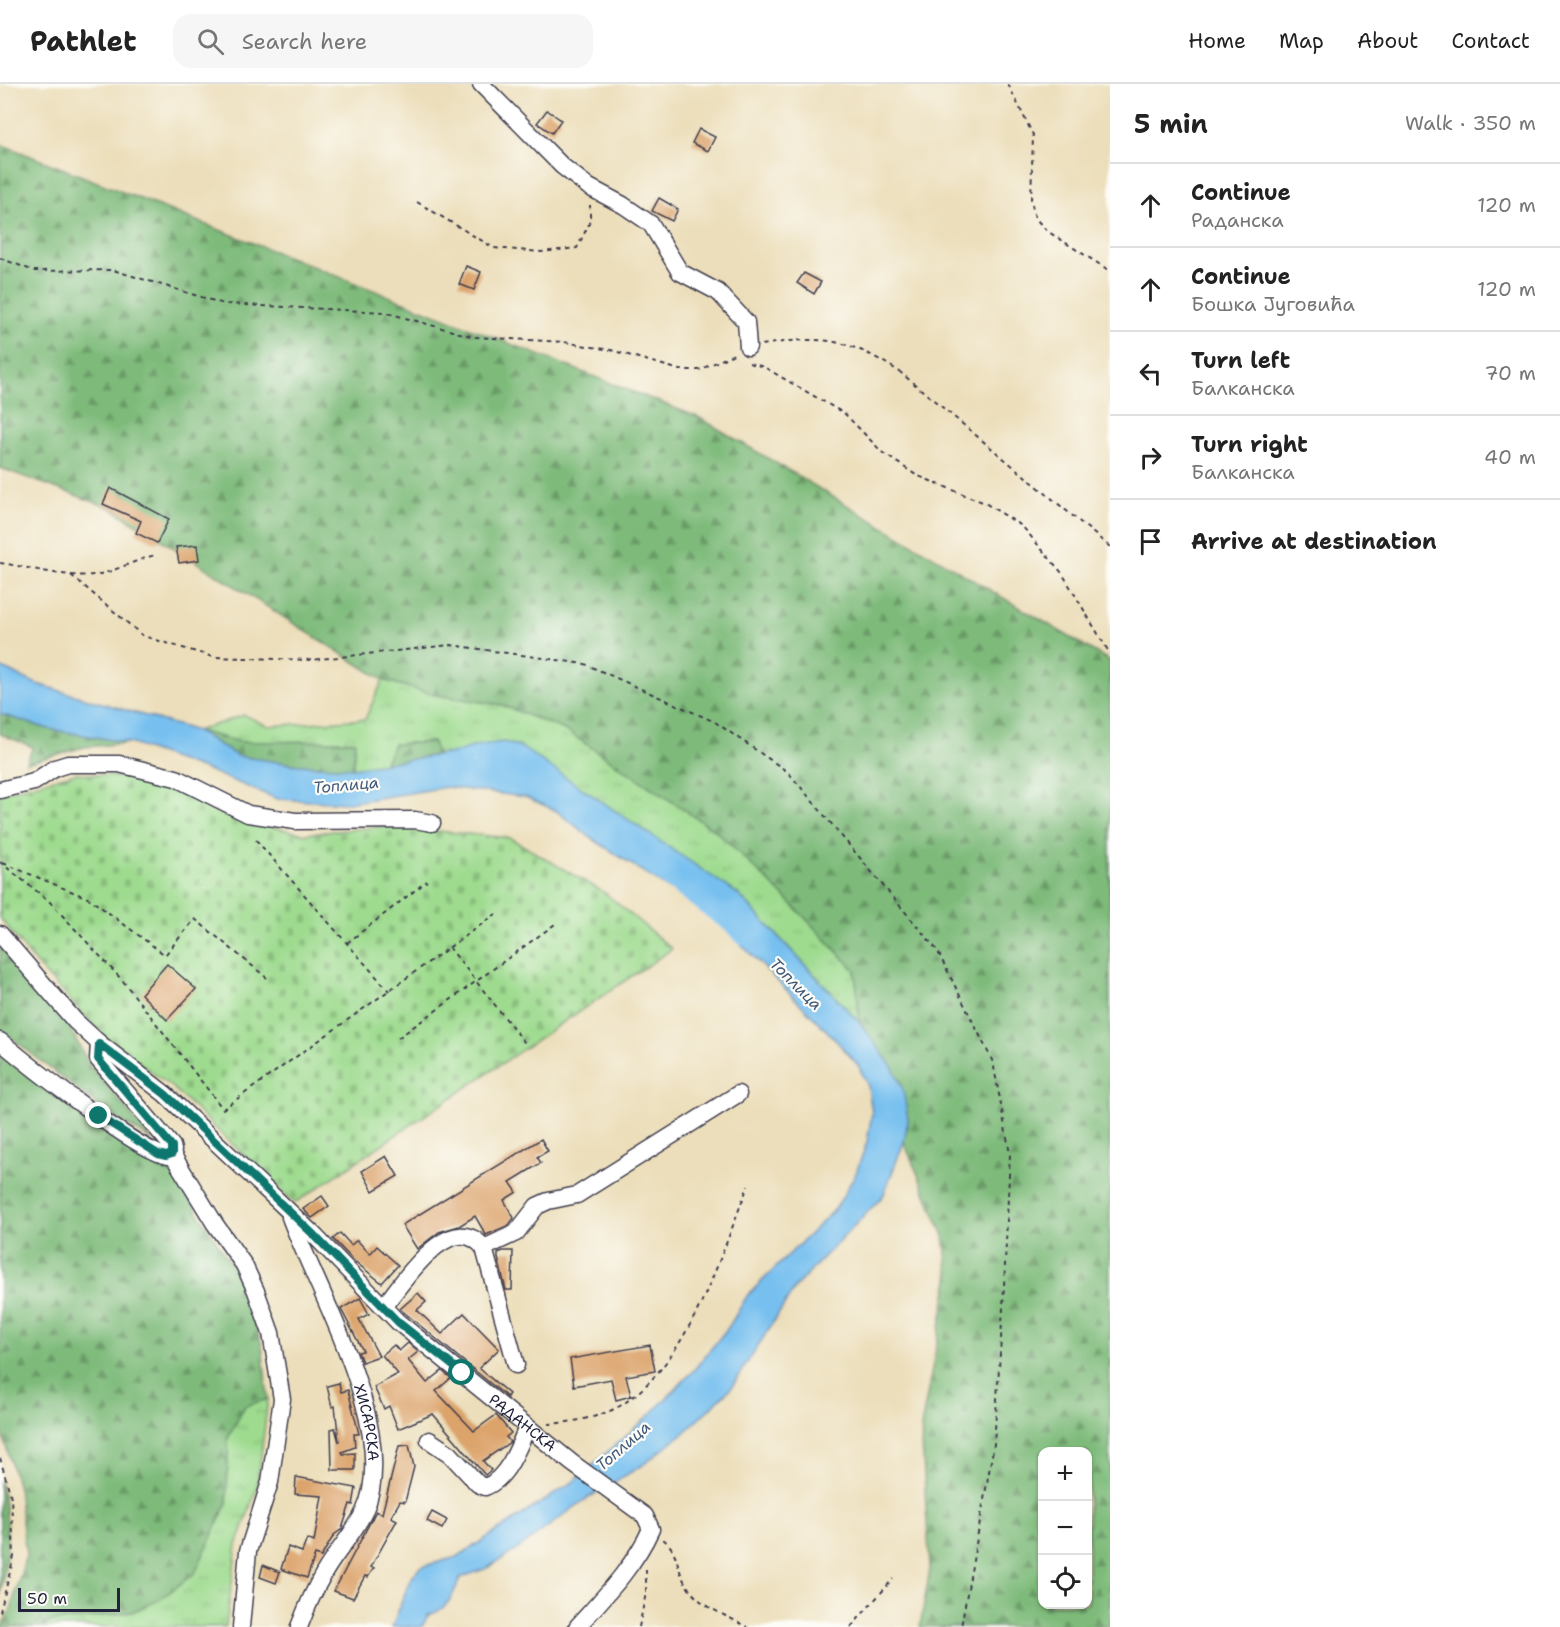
<!DOCTYPE html>
<meta charset="utf-8">
<style>
:root{--surface:#fff;--page:#f6f6f6;--text:#222;--muted:#767676;--line:#e0e0e0}
body{margin:0;font-family:"Shantell Sans",sans-serif;background:var(--page);color:var(--text)}
.controls{position:absolute;right:18px;bottom:18px;display:grid;overflow:hidden;border-radius:12px;box-shadow:0 2px 4px #0004}
.controls button{width:54px;height:54px;display:grid;place-items:center;padding:0;border:0;border-bottom:2px solid var(--line);background:var(--surface);color:var(--text);font:30px sans-serif}
.scale{position:absolute;left:18px;bottom:15px;width:102px;box-sizing:border-box;padding-left:6px;border:3px solid #22223b;border-top:0;font-size:16px;line-height:21px;white-space:nowrap;color:#22223b;-webkit-text-stroke:4px #fdfcf7;paint-order:stroke}
.stop{position:absolute;width:18px;height:18px;margin:-14px;border:4px solid #0f766e;border-radius:50%;background:#fff}
.stop.end{background:#0f766e;border-color:#fff;box-shadow:0 2px 6px #0008}
.list{margin:0;padding:0;list-style:none}
h2{display:flex;justify-content:space-between;align-items:center;height:78px;margin:0;padding:0 24px;font-size:26px}
h2 small{font-size:20px;font-weight:400;color:var(--muted)}
.list li{display:grid;grid-template-columns:39px 1fr auto;gap:18px;align-items:center;box-sizing:border-box;height:84px;padding:0 24px;border-top:2px solid var(--line)}
.list b{display:block;font-size:22px;white-space:nowrap}
.list p{margin:0;font-size:20px;white-space:nowrap;color:var(--muted)}
.list em{font-size:20px;font-style:normal;color:var(--muted)}
.icon{flex:none;width:33px;height:33px;fill:none;stroke:currentColor;stroke-width:2;stroke-linecap:round;stroke-linejoin:round}
.map{position:relative;flex:none;width:1110px;height:1543px;overflow:hidden}
header{display:flex;align-items:center;gap:36px;box-sizing:border-box;height:84px;padding:0 30px;background:var(--surface);border-bottom:2px solid var(--line)}
header strong{font-size:28px}
nav{display:flex;gap:33px;margin-inline-start:auto;font-size:21px}
.search{width:420px;height:54px;background:var(--page);display:flex;align-items:center;gap:15px;box-sizing:border-box;padding:0 21px;border-radius:18px;color:var(--muted);font-size:22px}
main{display:flex}
aside{flex:1;background:var(--surface)}
.map>svg:first-child{display:block}
</style>
<header>
<strong>Pathlet</strong>
<div class="search"><svg class="icon" aria-label="search" viewBox="0 0 24 24"><circle cx="10" cy="10" r="6"/><path d="M15 15l6 6"/></svg>Search here</div>
<nav><a>Home</a><a>Map</a><a>About</a><a>Contact</a></nav>
</header>
<main>
<div class="map">
<svg width="1110" height="1543" viewBox="0 0 1110 1543">
<defs>
<pattern id="grass-tufts" width="24" height="20" patternUnits="userSpaceOnUse" patternTransform="scale(1.5)"><rect width="24" height="20" fill="#9edb8f"/><path d="M3 7l-1-3M5 7V3M7 7l1-3M15 17l-1-3M17 17v-4M19 17l1-3" fill="none" stroke="#88bc7c"/></pattern>
<pattern id="forest-firs" width="22" height="20" patternUnits="userSpaceOnUse" patternTransform="scale(1.5)"><rect width="22" height="20" fill="#7ebb7a"/><path d="M5 1l3.5 6h-7zM16 11l3.5 6h-7z" fill="#679865"/></pattern>
<pattern id="cemetery-stones" width="16" height="16" patternUnits="userSpaceOnUse" patternTransform="scale(1.5)"><rect width="16" height="16" fill="#9edb8f"/><path d="M2 7V4a2 2 0 0 1 4 0v3zM10 15v-3a2 2 0 0 1 4 0v3z" fill="#88bc7c"/></pattern>
</defs>
<rect width="100%" height="100%" fill="#fdfcf7"/>
<filter id="ink" filterUnits="userSpaceOnUse"><feTurbulence type="fractalNoise" baseFrequency=".0167" numOctaves="2"/><feDisplacementMap in="SourceGraphic" scale="12" xChannelSelector="R" yChannelSelector="G"/><feConvolveMatrix kernelMatrix="1 2 1 2 8 2 1 2 1" color-interpolation-filters="sRGB"/></filter>
<filter id="wash" filterUnits="userSpaceOnUse"><feTurbulence type="fractalNoise" baseFrequency=".008" numOctaves="4" result="noise"/><feDisplacementMap in="SourceGraphic" scale="24" xChannelSelector="R" yChannelSelector="G"/><feGaussianBlur stdDeviation="1.35" result="paint"/><feColorMatrix in="noise" values="0 0 0 0 0 0 0 0 0 0 0 0 0 0 0 0 0 1.4 0 .05"/><feComposite in="paint" operator="in"/></filter>
<g filter="url(#wash)">
<rect width="100%" height="100%" fill="#ecdeba"/>
<g fill="url(#grass-tufts)" stroke="#607e65" stroke-width="1.5">
<polygon points="383,596 435,611 502,621 565,646 716,747 789,817 855,886 860,939 738,810 713,794 453,669 437,671 433,658 394,660 384,680 353,684 354,657 241,658 197,647 244,631 268,642 365,635"/>
<polygon points="268,1315 257,1404 237,1461 226,1543 43,1543 227,1419 228,1354 245,1321"/>
</g>
<g fill="url(#forest-firs)" stroke="#506e5a" stroke-width="1.5" fill-rule="evenodd">
<path d="M0 60 700 334 1110 577V1543H920L930 1485 921 1343 949 1195 944 1152 904 1058 908 1036 893 984 860 939 855 886 789 817 716 747 565 646 502 621 435 611 383 596 111 424 0 384ZM1042 1368H1088V1520H1042Z"/>
<polygon points="0,630 49,645 129,659 84,663 26,679 33,663 0,650"/>
<polygon points="197,647 241,658 355,657 353,684 299,681 237,672"/>
<polygon points="433,658 437,671 384,680 394,660"/>
<polygon points="0,863 68,941 90,982 152,1056 106,1028 0,945"/>
<polygon points="0,970 137,1072 171,1086 238,1191 262,1261 268,1315 245,1322 228,1354 227,1419 195,1489 159,1516 132,1528 46,1539 43,1543 1,1543 11,1525 26,1471 18,1404 0,1341"/>
<path d="M0 1397C11 1438 8 1473 0 1513Z"/>
</g>
<polygon fill="url(#cemetery-stones)" stroke="#607e65" stroke-width="1.5" points="76,689 127,693 188,709 249,738 305,750 385,742 510,754 605,809 672,865 295,1119 174,1005 108,955 85,932 37,881 0,834 0,709"/>
<path fill="#76bfef" stroke="#4c7095" stroke-width="1.5" fill-rule="evenodd" d="M0 583 37 600 197 647 237 672 299 681 353 684 453 669 480 661 504 658 521 663 738 810 860 939 893 984 903 1005 908 1036 904 1058 883 1112 797 1201 731 1304 685 1348 643 1381 583 1417 515 1467 487 1484 460 1494C453 1511 448 1526 428 1531L422 1543H392L410 1496 420 1483 457 1473 573 1398 652 1329 693 1287 730 1241 747 1212 836 1124 856 1089 867 1058 872 1029 868 1002 858 981 830 950 717 836 591 754 555 726 525 713 447 703 347 719 277 715 212 688 129 659 49 645 0 630ZM644 773 692 798 723 825 721 830 650 785 637 774Z"/>
<g fill="none" stroke-linecap="round" stroke-linejoin="round">
<polyline stroke="#76bfef" stroke-width="24" points="620,755 734,838 746,850"/>
</g>
<g id="blocks">
<g fill="#dca36a">
<polygon points="547,26 561,36 552,49 537,39"/>
<polygon points="699,45 715,53 708,67 692,59"/>
<polygon points="659,114 678,125 672,137 652,127"/>
<polygon points="466,182 481,188 474,206 459,200"/>
<polygon points="804,189 821,198 814,210 797,199"/>
<polygon points="110,404 169,435 157,459 136,449 141,437 103,420"/>
<polygon points="197,461 199,476 179,479 176,463"/>
<polygon points="167,880 196,905 167,936 141,910"/>
<polygon points="541,1055 548,1067 537,1073 541,1079 510,1098 517,1108 504,1116 514,1134 509,1141 486,1151 475,1132 459,1142 439,1148 417,1165 402,1141"/>
<polygon points="386,1072 398,1092 373,1107 362,1087"/>
<polygon points="322,1112 329,1122 312,1134 303,1125"/>
<polygon points="340,1149 351,1161 357,1156 370,1170 377,1162 398,1181 382,1199 353,1176 333,1155"/>
<polygon points="503,1167 513,1167 512,1206 506,1206 498,1174 498,1169"/>
<polygon points="418,1209 426,1218 417,1226 442,1250 464,1229 499,1265 479,1284 509,1310 507,1313 400,1225"/>
<polygon points="360,1214 369,1230 359,1235 379,1272 362,1278 358,1268 363,1267 341,1225"/>
<polygon points="408,1259 418,1268 408,1276 427,1299 442,1287 451,1294 436,1307 474,1347 496,1331 511,1349 506,1353 510,1358 483,1377 491,1386 485,1391 433,1330 398,1345 389,1322 384,1325 374,1303 398,1290 382,1271 394,1261 399,1267"/>
<polygon points="650,1261 655,1287 626,1292 631,1312 616,1316 611,1295 574,1302 570,1275"/>
<polygon points="339,1299 341,1308 348,1306 359,1350 354,1350 355,1363 342,1368 343,1370 355,1369 355,1386 332,1386 331,1345 335,1344 339,1358 335,1322 332,1323 327,1302"/>
<polygon points="409,1361 414,1383 405,1418 400,1417 391,1433 397,1436 371,1483 374,1484 368,1493 365,1492 353,1514 334,1507 376,1427 382,1430 399,1362"/>
<polygon points="296,1393 356,1404 353,1421 350,1420 342,1445 334,1451 321,1473 315,1471 307,1494 281,1485 288,1463 302,1468 307,1455 314,1458 322,1412 295,1410"/>
<polygon points="432,1428 447,1436 442,1445 427,1437"/>
<polygon points="263,1481 280,1488 276,1499 260,1493"/>
</g>
</g>
</g>
<g filter="url(#ink)">
<use href="#blocks" fill-opacity="0" stroke="#403e4e" stroke-width="1.5"/>
<g fill="none" stroke-linecap="round" stroke-linejoin="round">
<g stroke="#403e4e" stroke-width="19">
<g id="minor">
<polyline points="481,0 562,82 589,103 623,121 651,140 680,188 718,208 746,238 748,263"/>
<polyline points="0,706 34,698 55,684 68,680 119,680 176,694 248,730 295,737 415,736 432,739"/>
<path id="s1" d="M0 850 75 937 99 959 165 1010 314 1151 398 1238 572 1379 645 1432 651 1445C634 1483 604 1513 577 1543"/>
<path d="M0 957C25 978 143 1072 169 1072L173 1066 172 1062 98 975 99 959"/>
<polyline points="172,1070 215,1140 244,1181 256,1207 271,1249 282,1315 270,1398 248,1467 241,1543"/>
<path id="s2" d="M290 1133C318 1209 401 1349 364 1428 354 1449 336 1468 324 1489 314 1506 306 1525 299 1543"/>
<polyline points="484,1164 516,1149 537,1122 548,1117 577,1111 738,1010"/>
<path d="M383 1223C403 1199 451 1122 484 1164L516 1281"/>
<path d="M429 1356 450 1370 478 1400 485 1403C507 1395 519 1363 527 1343"/>
</g>
</g>
<g stroke="#403e4e" stroke-width="2" stroke-dasharray="4.5 4.5" stroke-linecap="butt">
<polyline points="1008,0 1033,51 1031,116 1035,134 1047,147 1110,187"/>
<polyline points="417,118 494,164 542,168 577,164 590,138 590,121"/>
<polyline points="0,174 34,187 113,186 224,220 384,228 474,253 564,258 611,266 680,286 699,286 734,270"/>
<path d="M762 261C825 251 847 254 900 288L1110 463"/>
<polyline points="749,279 764,283 845,330 883,369 916,391 985,419 1022,442 1062,489 1110,570"/>
<path d="M0 479C30 483 63 494 93 491 111 490 136 475 156 471"/>
<polyline points="71,491 143,552 213,573 311,576 451,561 585,580 715,638 788,688 937,866 993,978 1010,1070 1003,1224 994,1360 961,1543"/>
<polyline points="256,756 389,907"/>
<polyline points="0,778 49,817 123,897 223,1025 496,830"/>
<polyline points="3,779 90,815 165,871 195,835 267,894"/>
<polyline points="347,859 427,797"/>
<polyline points="449,863 525,959"/>
<polyline points="398,954 558,838"/>
<path d="M548 1340C574 1338 605 1333 626 1318 691 1272 720 1173 748 1102"/>
<polyline points="0,1374 11,1413 14,1472 0,1528"/>
<path d="M663 1455C679 1467 676 1485 686 1500 698 1522 727 1532 748 1543"/>
<polyline points="639,1543 646,1509 646,1486"/>
<polyline points="851,1543 893,1495"/>
</g>
<use href="#minor" stroke="#fff" stroke-width="16"/>
</g>
</g>
<g fill="none" stroke-linecap="round" stroke-linejoin="round" filter="url(#ink)">
<polyline stroke="#0f766e" stroke-width="8" points="99,1032 158,1070 166,1072 172,1070 172,1062 98,975 99,960 165,1010 314,1151 398,1238 462,1289"/>
</g>
<g text-anchor="middle" dominant-baseline="central" stroke-width="4.5" stroke-linejoin="round" paint-order="stroke">
<g font-size="15" fill="#22223b" stroke="#fdfcf7">
<text stroke="none"><textPath href="#s2" startOffset="220">ХИСАРСКА</textPath></text>
<text stroke="none"><textPath href="#s1" startOffset="717">РАДАНСКА</textPath></text>
</g>
<g font-size="16" font-style="italic" fill="#3f597a" stroke="#fdfcf7">
<text transform="translate(346 701) rotate(-5)">Топлица</text>
<text transform="translate(796 900) rotate(45)">Топлица</text>
<text transform="translate(623 1362) rotate(-41)">Топлица</text>
</g>
</g>
</svg>
<div class="controls">
<button>+</button>
<button>−</button>
<button><svg class="icon" aria-label="locate" viewBox="0 0 24 24"><circle cx="12" cy="12" r="6"/><path d="M12 2v4M12 18v4M2 12h4M18 12h4"/></svg></button>
</div>
<div class="scale">50 m</div>
<div class="stop" style="left:462px;top:1289px"></div>
<div class="stop end" style="left:99px;top:1032px"></div>
</div>
<aside>
<h2>5 min<small>Walk · 350 m</small></h2>
<ul class="list">
<li><svg class="icon" aria-label="ahead" viewBox="0 0 24 24"><path d="M12 20V5M6 11l6-6 6 6"/></svg><div><b>Continue</b><p>Раданска</p></div><em>120 m</em></li>
<li><svg class="icon" aria-label="ahead" viewBox="0 0 24 24"><path d="M12 20V5M6 11l6-6 6 6"/></svg><div><b>Continue</b><p>Бошка Југовића</p></div><em>120 m</em></li>
<li><svg class="icon" aria-label="left" viewBox="0 0 24 24"><path d="M17 20v-9H6M10 6l-5 5 5 5"/></svg><div><b>Turn left</b><p>Балканска</p></div><em>70 m</em></li>
<li><svg class="icon" aria-label="right" viewBox="0 0 24 24"><path d="M7 20v-9h11M14 6l5 5-5 5"/></svg><div><b>Turn right</b><p>Балканска</p></div><em>40 m</em></li>
<li><svg class="icon" aria-label="arrive" viewBox="0 0 24 24"><path d="M6 21V4h12l-3 4 3 4H6"/></svg><div><b>Arrive at destination</b></div></li>
</ul>
</aside>
</main>
